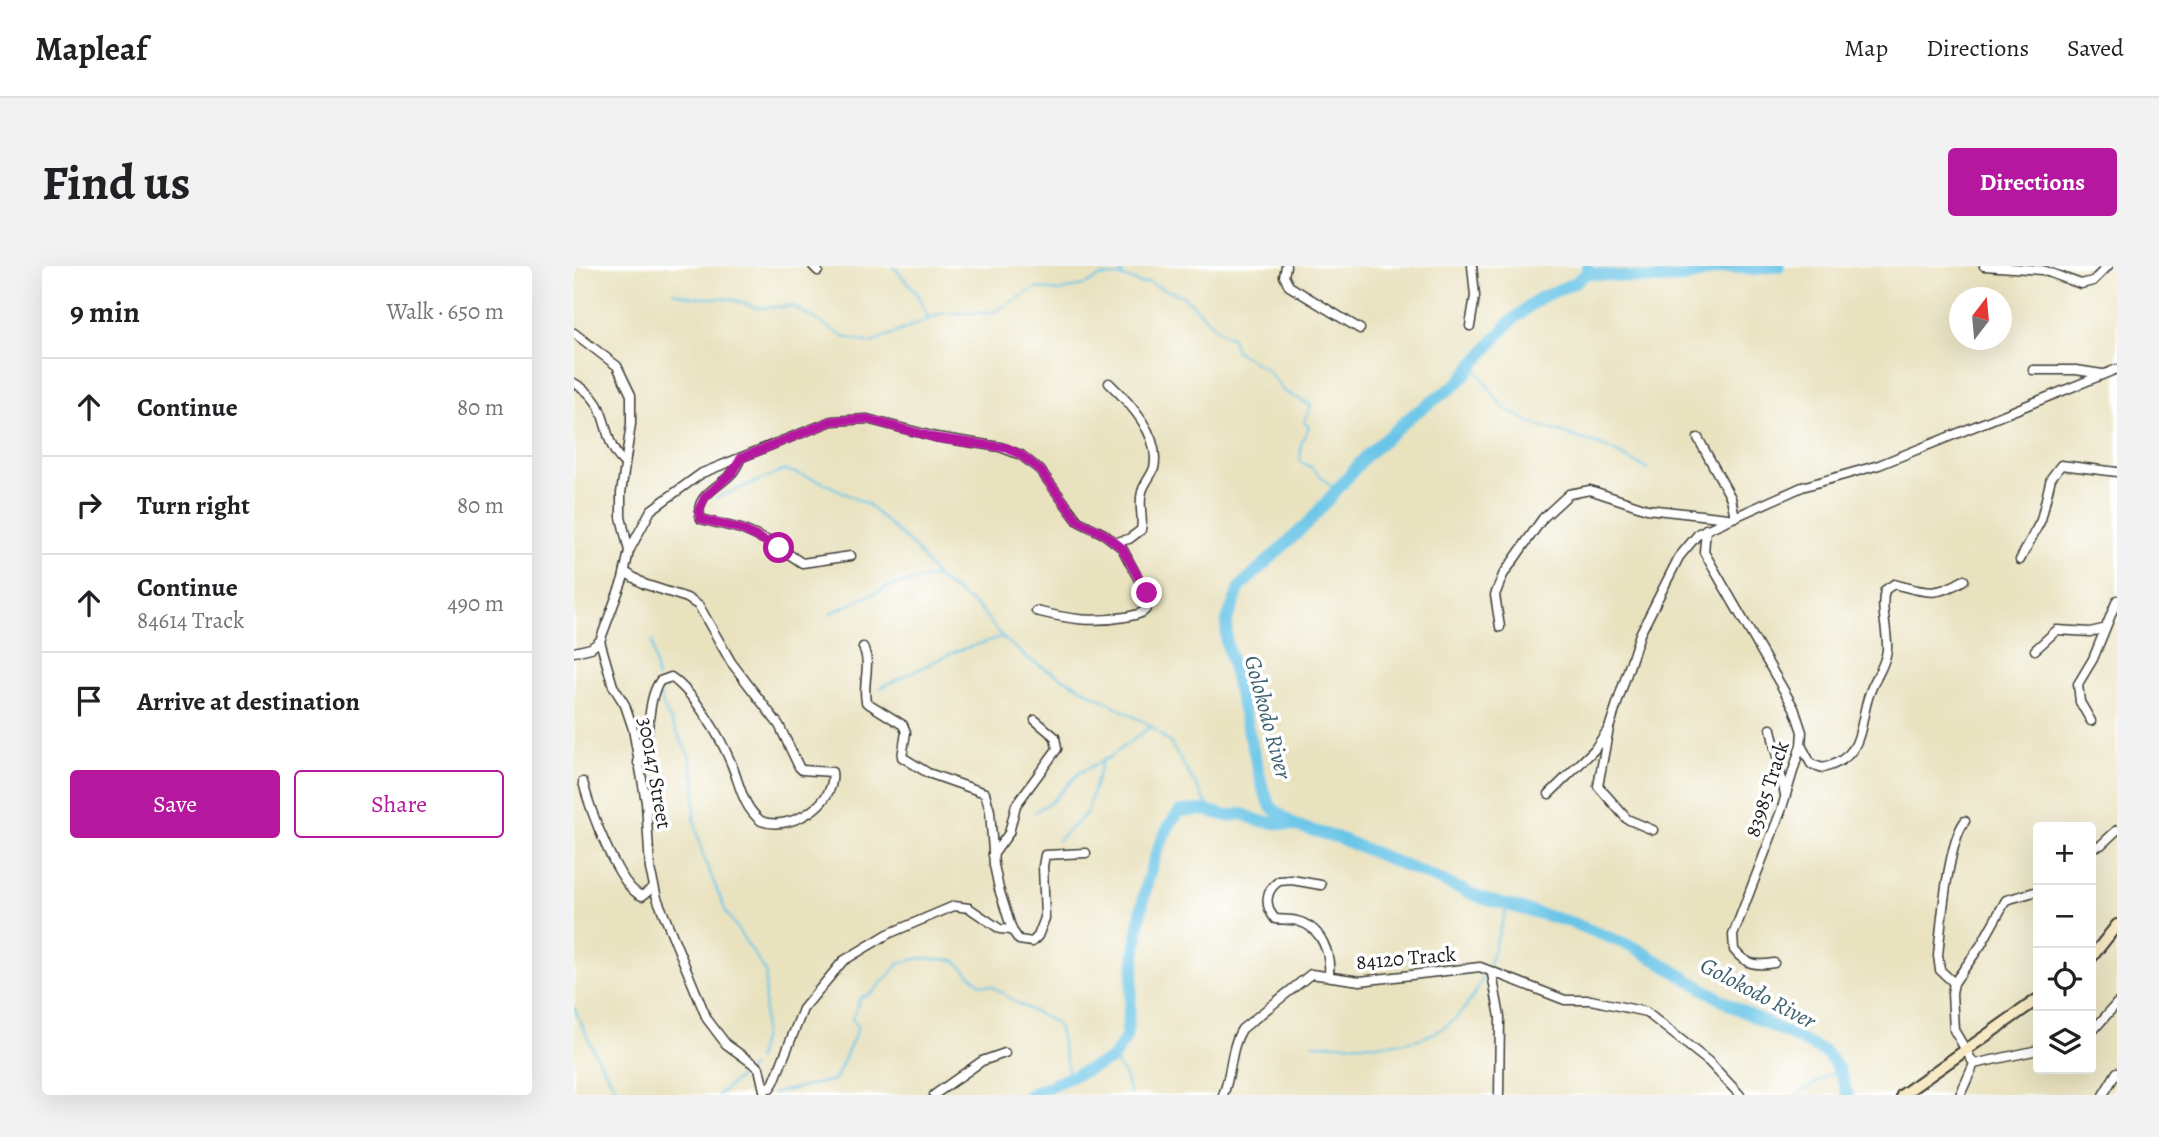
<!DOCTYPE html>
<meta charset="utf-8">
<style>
:root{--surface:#fff;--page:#f2f2f2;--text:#202124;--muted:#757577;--line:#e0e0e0;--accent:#b5179e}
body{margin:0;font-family:Alegreya,serif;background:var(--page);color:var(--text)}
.controls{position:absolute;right:21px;bottom:21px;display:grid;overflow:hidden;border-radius:7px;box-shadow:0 7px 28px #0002}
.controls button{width:63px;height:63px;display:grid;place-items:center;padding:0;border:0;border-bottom:2px solid var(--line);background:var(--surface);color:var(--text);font:35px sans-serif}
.compass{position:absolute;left:1375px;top:21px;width:63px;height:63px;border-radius:50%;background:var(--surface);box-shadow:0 7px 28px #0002;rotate:16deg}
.stop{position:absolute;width:21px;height:21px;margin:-16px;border:5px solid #b5179e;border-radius:50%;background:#fff}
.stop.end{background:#b5179e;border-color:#fff;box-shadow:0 2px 7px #0008}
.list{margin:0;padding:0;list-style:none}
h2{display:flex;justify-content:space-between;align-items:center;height:91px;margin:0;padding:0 28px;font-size:30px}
h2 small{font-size:23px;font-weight:400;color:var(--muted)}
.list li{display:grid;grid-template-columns:46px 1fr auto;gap:21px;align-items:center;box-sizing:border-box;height:98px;padding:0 28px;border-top:2px solid var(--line)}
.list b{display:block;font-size:26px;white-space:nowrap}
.list p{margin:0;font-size:23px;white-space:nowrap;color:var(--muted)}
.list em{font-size:23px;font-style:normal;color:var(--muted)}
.actions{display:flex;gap:14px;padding:21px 28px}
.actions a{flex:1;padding:16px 0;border:2px solid var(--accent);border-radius:7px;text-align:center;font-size:24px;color:var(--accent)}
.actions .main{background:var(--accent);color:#fff}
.icon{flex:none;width:38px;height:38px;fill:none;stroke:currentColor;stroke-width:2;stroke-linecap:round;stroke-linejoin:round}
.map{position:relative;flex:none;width:1543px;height:829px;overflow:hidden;border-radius:7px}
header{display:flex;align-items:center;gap:42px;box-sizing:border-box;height:98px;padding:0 35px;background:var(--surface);border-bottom:2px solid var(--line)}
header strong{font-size:33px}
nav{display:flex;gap:38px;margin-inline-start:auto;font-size:24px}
.intro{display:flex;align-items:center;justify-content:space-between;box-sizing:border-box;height:168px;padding:0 42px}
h1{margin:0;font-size:49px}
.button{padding:18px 32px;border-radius:7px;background:var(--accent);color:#fff;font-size:24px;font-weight:700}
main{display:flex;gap:42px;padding:0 42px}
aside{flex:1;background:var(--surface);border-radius:7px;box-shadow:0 7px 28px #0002}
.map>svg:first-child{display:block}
</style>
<header>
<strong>Mapleaf</strong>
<nav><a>Map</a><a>Directions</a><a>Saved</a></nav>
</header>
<div class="intro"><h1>Find us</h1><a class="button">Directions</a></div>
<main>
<aside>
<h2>9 min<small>Walk · 650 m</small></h2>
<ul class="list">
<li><svg class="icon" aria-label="ahead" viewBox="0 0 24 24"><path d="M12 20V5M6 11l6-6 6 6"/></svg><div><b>Continue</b></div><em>80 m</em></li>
<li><svg class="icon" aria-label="right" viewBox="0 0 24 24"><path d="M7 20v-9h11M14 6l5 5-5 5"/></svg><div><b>Turn right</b></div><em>80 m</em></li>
<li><svg class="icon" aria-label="ahead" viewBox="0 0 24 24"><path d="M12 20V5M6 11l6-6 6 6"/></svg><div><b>Continue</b><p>84614 Track</p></div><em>490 m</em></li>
<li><svg class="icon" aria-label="arrive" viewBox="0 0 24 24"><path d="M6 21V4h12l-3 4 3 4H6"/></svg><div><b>Arrive at destination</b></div></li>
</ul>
<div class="actions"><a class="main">Save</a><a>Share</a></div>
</aside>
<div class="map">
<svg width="1543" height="829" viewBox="0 0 1543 829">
<rect width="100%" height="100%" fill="#fff"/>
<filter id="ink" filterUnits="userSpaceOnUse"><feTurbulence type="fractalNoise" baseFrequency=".0143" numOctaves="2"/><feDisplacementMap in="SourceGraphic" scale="14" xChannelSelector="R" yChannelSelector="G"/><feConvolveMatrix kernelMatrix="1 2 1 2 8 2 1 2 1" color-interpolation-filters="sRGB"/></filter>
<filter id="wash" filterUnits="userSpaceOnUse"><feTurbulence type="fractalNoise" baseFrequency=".00686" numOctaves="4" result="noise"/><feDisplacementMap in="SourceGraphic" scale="28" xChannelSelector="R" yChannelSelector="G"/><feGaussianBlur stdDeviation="1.57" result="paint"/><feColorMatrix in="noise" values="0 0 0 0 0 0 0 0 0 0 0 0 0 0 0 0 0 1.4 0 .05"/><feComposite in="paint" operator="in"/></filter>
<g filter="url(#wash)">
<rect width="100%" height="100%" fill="#e9e2bf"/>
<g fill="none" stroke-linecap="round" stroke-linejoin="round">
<g stroke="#69c5e7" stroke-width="2">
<polyline points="319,0 342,26 354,51"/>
<polyline points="541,0 549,10"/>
<path d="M99 26 118 31 158 33 183 42 219 40 270 71 297 77 369 47H418L462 22 485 25 511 19 527 10 550 11 567 18 575 16C586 24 599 24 611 32 630 46 635 62 658 72L662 85 693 104 709 125 737 139 730 156 735 161 727 177 726 196 737 201 762 225"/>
<polyline points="899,100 929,141 957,157 1029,180 1074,203"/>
<polyline points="142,232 211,204 246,215 294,239 341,282 364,313 405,342 429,372 456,394 577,460 597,478 638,546"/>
<polyline points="257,347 316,320 361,311"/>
<polyline points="78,375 83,412"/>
<polyline points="306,422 380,386 427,371"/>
<polyline points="84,424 89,440 115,489 121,514 120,553 128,587 152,646 192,706 189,770 183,793"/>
<polyline points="461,546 478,535 505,507 536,491 577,460"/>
<polyline points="484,574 512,548 528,496"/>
<polyline points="914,701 934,638"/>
<polyline points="0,741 20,786 46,829"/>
<path d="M739 778C818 777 874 792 912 706"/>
<polyline points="538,793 550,808 557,829"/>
<polyline points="199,827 261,814 284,762 278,753 286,732 299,726 326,697 347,692 381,694 406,718 418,720 443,737 480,756 485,763 495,809"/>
<polyline points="144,829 178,801"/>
<polyline points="1222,829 1265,803"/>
</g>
<g stroke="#69c5e7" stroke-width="12">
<polyline points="1013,0 1013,7 1000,17 966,32 936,56 883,118 837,150 792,190 735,256 666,321 653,354 652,375 689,523 697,541 711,552 722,560 765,572 908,632 996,656 1062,682 1158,740 1251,786 1265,803 1274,829"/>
<polyline points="1013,7 1079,13 1109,12 1151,1 1180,3 1205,0"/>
<path d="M455 829 538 793 552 772C561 707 562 594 606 545L631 544 653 550 669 548 685 555 719 559"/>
</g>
</g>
</g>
<g filter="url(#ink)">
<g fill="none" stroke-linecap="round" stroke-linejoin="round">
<g stroke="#3b3a34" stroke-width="11">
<g id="street">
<polyline points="239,0 244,5"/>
<polyline points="712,0 710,10 715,20 786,63"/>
<polyline points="1410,0 1468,4 1507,18 1519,15 1534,0"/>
<polyline points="896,60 901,30 898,0"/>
<polyline points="0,67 43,100 57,129 57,158 47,227 47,251 55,285 49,313 26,375 39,420 51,439 59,463 72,536 76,603 83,632 133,753 152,778 185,802 191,829"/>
<polyline points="1459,104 1502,104 1528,108"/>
<path d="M0 117C40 138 24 171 49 196"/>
<path d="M535 117C556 137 587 170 580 202 577 211 570 217 568 226 564 239 570 252 567 264L555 273 542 276"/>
<polyline points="1124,172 1157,232 1161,251"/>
<path d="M167 192C164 197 162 203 158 207 146 221 118 230 127 253L167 263 197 276 228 297 277 290"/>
<path d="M1132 263 1130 286 1220 442 1228 466 1227 479 1207 545 1159 669 1160 684C1172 699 1182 700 1200 697"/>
<path d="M55 285 77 244 128 207 258 155 293 153 362 171 426 181 447 189 466 204 504 255 530 268 548 282 575 333C574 349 564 348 551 351 518 357 494 353 462 345"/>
<polyline points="1446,294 1467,254 1477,212 1487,199 1543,206"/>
<path d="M51 306 70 318 113 332 125 340 157 396 205 459 225 501 228 504 258 506C263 538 215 566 187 555 168 540 166 518 157 497 146 470 121 428 97 411L86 415C71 436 79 471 64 497"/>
<polyline points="926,361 921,329 929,309 969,252 995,228 1016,224 1073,243 1154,252"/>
<path d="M289 381C298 399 288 417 292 436L329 459 332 466 328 491 354 507 411 527 416 545 420 599 425 623 438 664 445 674 458 676 464 670 471 652 469 600 471 589 512 587"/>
<polyline points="1461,384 1483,364 1516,366 1529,363"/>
<polyline points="0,386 17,382 26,375"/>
<polyline points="1517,455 1506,436 1504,418 1519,393 1543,334"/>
<polyline points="1035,462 1024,520 1053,553 1079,564"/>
<polyline points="1197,463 1211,529"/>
<path d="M1227 479 1237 498 1249 502C1292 491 1284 460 1295 429 1300 412 1311 402 1313 384 1314 364 1306 343 1311 324L1320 318C1351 326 1360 332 1390 314"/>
<path d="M9 516C15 540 44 622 68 630L80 621"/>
<polyline points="975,528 1020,484 1035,462 1066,368 1105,291 1125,267 1228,221 1305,199 1543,103"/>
<polyline points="1517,582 1527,579 1543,564"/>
<polyline points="419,589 435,567 442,539 483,483 481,471 461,454"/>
<path d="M747 619 718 614 705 615C691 625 690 639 701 653 708 654 716 653 723 655 748 661 757 688 755 710"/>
<polyline points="918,708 926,751 925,829"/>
<path d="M1380 717 1366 704 1364 690C1367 659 1374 576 1391 555"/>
<polyline points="1517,767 1543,737"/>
<polyline points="1400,798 1464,784"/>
<polyline points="191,820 196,822 200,816 229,743 269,695 314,668 380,640 395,642 426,663 438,664"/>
<polyline points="360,829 408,795 431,787"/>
<path d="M649 829C658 807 656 782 668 763L737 708 786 715 906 701 991 734H1017L1072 746 1135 796 1166 829"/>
<polyline points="1386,829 1400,798 1380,764 1378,727 1380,717 1407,679 1432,634 1464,625"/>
<polyline points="1529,829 1543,806"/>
</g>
</g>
<g stroke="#3b3a34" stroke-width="14">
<g id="secondary">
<polyline points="1517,692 1543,659"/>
<polyline points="1328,829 1464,733"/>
</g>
</g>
<use href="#street" stroke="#fff" stroke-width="8"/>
<use href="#secondary" stroke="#f7e9c3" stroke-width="10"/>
</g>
</g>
<g fill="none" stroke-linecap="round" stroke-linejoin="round" filter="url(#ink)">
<polyline stroke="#b5179e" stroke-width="9" points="205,282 167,263 127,253 125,244 131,231 158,207 167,192 258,155 293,153 362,172 433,182 447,189 466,204 504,255 530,268 548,282 573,327"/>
</g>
<g text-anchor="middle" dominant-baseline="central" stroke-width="7" stroke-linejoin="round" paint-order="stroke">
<g font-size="21" fill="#1c1c1c" stroke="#fff">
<text transform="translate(81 507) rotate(80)">300147 Street</text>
<text transform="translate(1193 523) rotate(-72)">83985 Track</text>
<text transform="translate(832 692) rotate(-5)">84120 Track</text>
</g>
<g font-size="23" font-style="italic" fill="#3b606d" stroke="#fff">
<text transform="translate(694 451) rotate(75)">Golokodo River</text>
<text transform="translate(1184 727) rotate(28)">Golokodo River</text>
</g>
</g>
</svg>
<div class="controls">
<button>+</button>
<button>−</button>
<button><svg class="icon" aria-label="locate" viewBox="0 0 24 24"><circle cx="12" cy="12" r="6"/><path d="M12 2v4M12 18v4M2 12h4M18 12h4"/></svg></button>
<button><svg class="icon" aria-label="layers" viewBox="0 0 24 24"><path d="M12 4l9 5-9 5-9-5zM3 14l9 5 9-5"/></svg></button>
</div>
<svg class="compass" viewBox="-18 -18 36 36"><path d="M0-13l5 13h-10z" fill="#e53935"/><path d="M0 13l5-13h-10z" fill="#757577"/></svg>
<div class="stop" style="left:205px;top:282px"></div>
<div class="stop end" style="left:573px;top:327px"></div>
</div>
</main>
